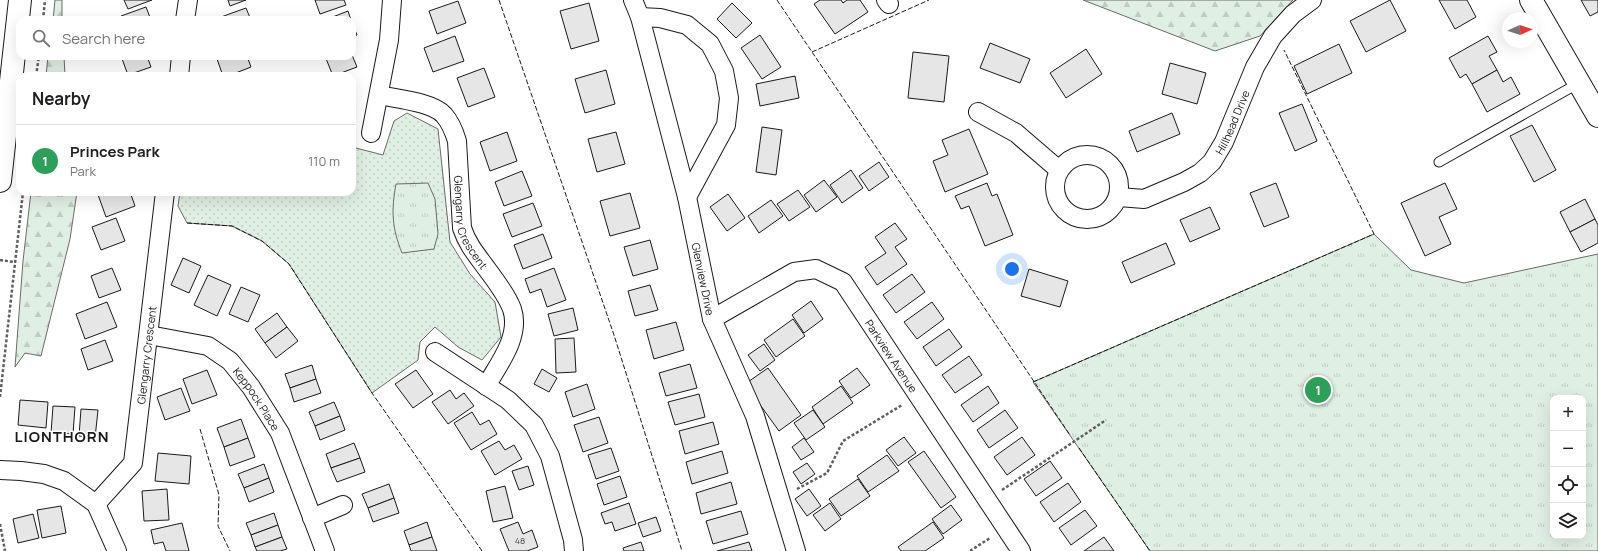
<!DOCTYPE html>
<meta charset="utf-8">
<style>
:root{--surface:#fff;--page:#f6f6f6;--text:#202124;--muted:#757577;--line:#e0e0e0;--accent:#c62828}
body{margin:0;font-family:Manrope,sans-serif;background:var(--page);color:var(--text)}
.controls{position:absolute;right:12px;bottom:12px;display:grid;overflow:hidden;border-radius:8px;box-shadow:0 4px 16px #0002}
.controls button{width:36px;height:36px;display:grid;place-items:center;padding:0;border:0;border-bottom:1px solid var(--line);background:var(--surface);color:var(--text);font:20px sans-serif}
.compass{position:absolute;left:1502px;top:12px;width:36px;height:36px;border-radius:50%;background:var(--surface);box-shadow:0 4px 16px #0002;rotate:87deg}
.you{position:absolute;left:1012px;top:269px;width:14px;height:14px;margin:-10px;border:3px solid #fff;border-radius:50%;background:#1a73e8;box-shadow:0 0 0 6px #1a73e833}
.badge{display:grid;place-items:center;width:26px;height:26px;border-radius:50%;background:var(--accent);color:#fff;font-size:13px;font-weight:700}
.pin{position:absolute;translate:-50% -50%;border:2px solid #fff;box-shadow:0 1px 4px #0006}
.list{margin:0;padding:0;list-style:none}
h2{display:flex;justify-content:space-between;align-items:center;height:52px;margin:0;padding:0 16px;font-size:17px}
h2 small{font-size:13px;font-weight:400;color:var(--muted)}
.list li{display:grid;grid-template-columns:26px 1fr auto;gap:12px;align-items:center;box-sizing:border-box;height:72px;padding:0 16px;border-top:1px solid var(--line)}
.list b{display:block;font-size:15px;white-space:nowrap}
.list p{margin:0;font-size:13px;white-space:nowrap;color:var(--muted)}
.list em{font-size:13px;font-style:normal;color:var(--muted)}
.icon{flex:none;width:22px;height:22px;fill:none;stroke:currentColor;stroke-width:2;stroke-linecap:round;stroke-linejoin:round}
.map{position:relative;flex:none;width:1598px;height:551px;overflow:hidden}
.search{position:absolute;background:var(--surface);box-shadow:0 4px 16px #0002;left:16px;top:16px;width:340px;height:44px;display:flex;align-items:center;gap:10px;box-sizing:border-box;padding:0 14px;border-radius:12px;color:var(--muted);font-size:15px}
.panel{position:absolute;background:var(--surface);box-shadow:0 4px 16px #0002;left:16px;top:72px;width:340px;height:124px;border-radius:12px}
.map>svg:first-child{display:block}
</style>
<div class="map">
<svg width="1598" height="551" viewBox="0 0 1598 551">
<defs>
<pattern id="grass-dots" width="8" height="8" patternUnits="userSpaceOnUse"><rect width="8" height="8" fill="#e0efe3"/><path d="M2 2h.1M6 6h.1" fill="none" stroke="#c0ccc2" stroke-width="1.8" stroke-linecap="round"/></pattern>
<pattern id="forest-firs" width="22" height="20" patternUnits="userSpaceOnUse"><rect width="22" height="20" fill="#e0efe3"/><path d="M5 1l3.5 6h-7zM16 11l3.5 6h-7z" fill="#c0ccc2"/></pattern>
<pattern id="park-tufts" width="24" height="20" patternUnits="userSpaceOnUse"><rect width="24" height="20" fill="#e0efe3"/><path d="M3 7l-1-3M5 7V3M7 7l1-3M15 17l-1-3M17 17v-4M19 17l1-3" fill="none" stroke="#c0ccc2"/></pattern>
</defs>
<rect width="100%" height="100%" fill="#fff"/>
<polygon fill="url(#grass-dots)" stroke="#6a6a6a" points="407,113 438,129 450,242 470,274 495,302 501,337 482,360 458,347 435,327 420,342 418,360 372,393 289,264 262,241 232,226 187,223 178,206 180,192 352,192 352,149 356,148 383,155 394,121"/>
<g fill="url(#forest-firs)" stroke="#6a6a6a">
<polygon points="55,0 62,0 62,20 53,20"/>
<polygon points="1083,0 1293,0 1260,36 1215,51"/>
<polygon points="48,56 64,56 65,76 46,76"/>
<polygon points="31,192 77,192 70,239 41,356 25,353 15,367 23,261"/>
</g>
<g fill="url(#park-tufts)" stroke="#6a6a6a" fill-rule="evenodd">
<path d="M428 183 435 199 438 234 434 249 402 253C392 228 391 211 396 184Z"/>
<path d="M1374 234 1411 270 1464 283 1598 254V551H1150L1033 382ZM1553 398H1583V536H1553Z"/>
</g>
<g fill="#e6e6e6" stroke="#1a1a1a">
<polygon points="124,0 152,0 128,9"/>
<polygon points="228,0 246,0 230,6"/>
<polygon points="315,0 344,0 346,5 320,14"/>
<polygon points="820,0 841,0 843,3 847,0 860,0 868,12 835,34 814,4"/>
<polygon points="1390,0 1406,31 1366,52 1350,21"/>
<polygon points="1439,0 1467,0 1476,17 1455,29"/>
<polygon points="1581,0 1598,0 1598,12 1590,16"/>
<polygon points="458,1 466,23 437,34 429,11"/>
<polygon points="589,3 599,41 571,49 560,11"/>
<polygon points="732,3 752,23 736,38 717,19"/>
<polygon points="146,7 151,20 123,20 121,16"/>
<polygon points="246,8 251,20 222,20 221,17"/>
<polygon points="348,11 351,20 325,20"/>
<polygon points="352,23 357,35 352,37"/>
<polygon points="760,35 781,67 762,79 741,48"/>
<polygon points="455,36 464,61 433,72 424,48"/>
<polygon points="1488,36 1497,52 1489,56 1497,70 1472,84 1466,74 1460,78 1449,58"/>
<polygon points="990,43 1030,59 1020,83 980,68"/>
<polygon points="1339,44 1352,73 1307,94 1294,66"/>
<polygon points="1086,49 1102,74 1066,98 1050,73"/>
<polygon points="913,52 949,56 944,102 908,98"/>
<polygon points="352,55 357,67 333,76 325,56 352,56"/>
<polygon points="121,56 147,56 151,67 128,75"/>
<polygon points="216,56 247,56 251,67 228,76 223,76"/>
<polygon points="1170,63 1206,73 1197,104 1162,94"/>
<polygon points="484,68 495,97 468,107 457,78"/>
<polygon points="606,70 615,104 585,113 575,79"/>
<polygon points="1497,70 1503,82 1511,77 1520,94 1487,112 1472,84"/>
<polygon points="795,76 799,98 760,106 756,84"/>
<polygon points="1302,104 1317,141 1295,151 1279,113"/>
<polygon points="1172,113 1180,134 1137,152 1129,131"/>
<polygon points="1532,125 1556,170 1534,182 1510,136"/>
<polygon points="762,127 782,130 776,175 756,172"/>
<polygon points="969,129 988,174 945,192 933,161 948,155 942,140"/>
<polygon points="507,132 517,161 490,171 480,142"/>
<polygon points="616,132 625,164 597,172 588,139"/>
<polygon points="879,162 889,177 869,191 859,176"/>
<polygon points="851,170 863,188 842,203 830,185"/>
<polygon points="522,171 532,196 504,206 495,182"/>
<polygon points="824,180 837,197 816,212 804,195"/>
<polygon points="987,183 992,196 997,194 1013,235 985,246 969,206 961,209 955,196"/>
<polygon points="1276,183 1289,217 1264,227 1250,193"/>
<polygon points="1445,183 1457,209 1439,217 1451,244 1425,256 1401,203"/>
<polygon points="798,190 810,207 789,221 777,204"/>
<polygon points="97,192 130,192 135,206 106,217"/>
<polygon points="630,193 640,228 610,236 600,201"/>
<polygon points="728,194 745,218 727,231 710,207"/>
<polygon points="1585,199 1595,219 1570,232 1560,212"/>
<polygon points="771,200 783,216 759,233 748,216"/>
<polygon points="533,203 542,226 512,237 503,214"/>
<polygon points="1210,207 1220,229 1190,242 1180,220"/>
<polygon points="116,218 125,241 101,250 92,227"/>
<polygon points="1595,219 1598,225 1598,243 1581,252 1570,232"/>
<polygon points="895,223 907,239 895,247 907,264 877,285 865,267 886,253 875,237"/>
<polygon points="543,234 552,258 523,269 514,245"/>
<polygon points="650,240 658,269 633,276 624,247"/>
<polygon points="1166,243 1175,264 1131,283 1122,262"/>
<polygon points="183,258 201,266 189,293 171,285"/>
<polygon points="112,268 121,290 99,298 91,276"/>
<polygon points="554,268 566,300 547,307 541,289 530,293 525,279"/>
<polygon points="1029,269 1068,281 1060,307 1021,296"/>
<polygon points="912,274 925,292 896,313 883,295"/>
<polygon points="208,275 231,285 217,316 194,305"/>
<polygon points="650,285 658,310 635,316 628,291"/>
<polygon points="241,287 260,295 248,322 229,314"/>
<polygon points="811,301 823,319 804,333 792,315"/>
<polygon points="107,302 117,327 85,339 76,314"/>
<polygon points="932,302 944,319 917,339 904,322"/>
<polygon points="573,308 578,330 554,336 548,314"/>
<polygon points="277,313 287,327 265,343 255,329"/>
<polygon points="793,319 805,336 776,357 764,340"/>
<polygon points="676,322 684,350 654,359 646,330"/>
<polygon points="287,327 298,341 276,358 265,343"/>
<polygon points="949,329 962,347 936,366 923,347"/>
<polygon points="574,338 576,372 556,373 555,339"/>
<polygon points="105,340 113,361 88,370 81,349"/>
<polygon points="764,344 775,360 760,371 748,355"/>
<polygon points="969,356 982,375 955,393 942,375"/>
<polygon points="690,364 697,388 666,396 659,373"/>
<polygon points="312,365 316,379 290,388 285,374"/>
<polygon points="768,368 801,415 779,431 745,384"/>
<polygon points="857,368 870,385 851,398 839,381"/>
<polygon points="542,369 557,378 549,392 534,384"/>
<polygon points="207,370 217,395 192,404 183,379"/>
<polygon points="416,370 433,394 413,408 395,384"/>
<polygon points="316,379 321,393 294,402 290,388"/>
<polygon points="587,384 595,409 573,417 565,392"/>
<polygon points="841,386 853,403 823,424 812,407"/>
<polygon points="988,386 999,403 973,422 961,405"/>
<polygon points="181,388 190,411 165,420 157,397"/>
<polygon points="450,390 456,399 464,393 474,406 448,424 432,402"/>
<polygon points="699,394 705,417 675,425 668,402"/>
<polygon points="20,400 48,402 46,428 18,425"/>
<polygon points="334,402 340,416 315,426 309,412"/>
<polygon points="53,406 75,407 73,434 51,433"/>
<polygon points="81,409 98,410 95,438 79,436"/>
<polygon points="813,410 825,427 806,440 794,423"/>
<polygon points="1005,410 1018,428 989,448 977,430"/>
<polygon points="472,412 480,425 489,420 497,434 471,450 454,423"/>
<polygon points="340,416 345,430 320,440 315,426"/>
<polygon points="599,417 608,443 583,452 574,425"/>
<polygon points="241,419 248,438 224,447 217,428"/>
<polygon points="713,422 719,444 685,454 679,431"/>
<polygon points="904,437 916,453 898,466 886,450"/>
<polygon points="1022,437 1035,455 1007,475 994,457"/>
<polygon points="248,438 255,457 230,466 224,447"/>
<polygon points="804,438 814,452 801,460 792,447"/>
<polygon points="499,441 505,450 514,445 522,459 495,475 481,451"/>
<polygon points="354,443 360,458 331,468 326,454"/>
<polygon points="611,448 619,471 596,479 588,455"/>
<polygon points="722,451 728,473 692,484 686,462"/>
<polygon points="924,451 956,497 941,508 908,462"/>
<polygon points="158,453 191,456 189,484 155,481"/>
<polygon points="887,455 899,471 868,492 857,476"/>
<polygon points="360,458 365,472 337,482 331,468"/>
<polygon points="1050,461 1062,478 1036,496 1024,479"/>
<polygon points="807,463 815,474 801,484 793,472"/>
<polygon points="264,464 269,478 244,488 238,474"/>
<polygon points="528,466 534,485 519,490 512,471"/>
<polygon points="620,476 627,497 604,505 597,484"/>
<polygon points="269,478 274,492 249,502 244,488"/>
<polygon points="858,479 870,496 841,516 829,499"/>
<polygon points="731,482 737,504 701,514 696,493"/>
<polygon points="1068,483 1081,502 1054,522 1040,502"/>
<polygon points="389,484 394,498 368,508 362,494"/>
<polygon points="505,486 513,518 493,522 486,491"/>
<polygon points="167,489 169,520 144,521 142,491"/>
<polygon points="809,489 821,506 807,516 795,499"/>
<polygon points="394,498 399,513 373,522 368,508"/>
<polygon points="629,503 636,524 615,531 612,522 605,524 601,513"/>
<polygon points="830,503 841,519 825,531 813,515"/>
<polygon points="951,505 962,520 943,534 932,519"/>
<polygon points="61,506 66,533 42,538 37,510"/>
<polygon points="1085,510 1097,526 1071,545 1059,528"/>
<polygon points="741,511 748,534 713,544 706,521"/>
<polygon points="274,513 278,525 251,535 246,523"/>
<polygon points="33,514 39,538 18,543 13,519"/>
<polygon points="656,517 661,531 643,537 638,523"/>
<polygon points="427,522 432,537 409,545 404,531"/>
<polygon points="518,522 523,534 532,530 538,547 527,551 509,551 500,529"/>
<polygon points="933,522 944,538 925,551 901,551 898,547"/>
<polygon points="182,523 189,551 166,551 163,542 154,544 151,530"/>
<polygon points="278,525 282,537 255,547 251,535"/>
<polygon points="282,537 287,549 280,551 257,551 255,547"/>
<polygon points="432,537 437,551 411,551 409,545"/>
<polygon points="1104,537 1114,551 1084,551"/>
<polygon points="641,542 644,551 624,551 623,548"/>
<polygon points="749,542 752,551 717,551"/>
</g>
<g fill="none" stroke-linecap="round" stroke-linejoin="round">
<g stroke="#1a1a1a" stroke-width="11">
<polyline id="service" points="1439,162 1579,83"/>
</g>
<g stroke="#1a1a1a" stroke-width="20">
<g id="minor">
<path id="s1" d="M633 0 640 17 687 197 712 319 755 416 796 551"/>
<polyline points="886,0 889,4"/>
<polyline points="640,17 660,18 687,25 710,44 724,71 729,98 726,125 687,197"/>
<polyline points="185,20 188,0"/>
<polyline points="179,76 181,56"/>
<path id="s2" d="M379 95C397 99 432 102 444 115 451 123 454 131 457 141L462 228C467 243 475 253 484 265 494 279 506 293 512 309 521 336 499 364 486 386"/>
<polyline points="978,112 1016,133 1059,170"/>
<polyline points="371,133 389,40 392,0"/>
<circle cx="1087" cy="187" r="32"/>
<path id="s3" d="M1119 197 1144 199 1184 182 1200 173 1212 162 1224 142 1255 67 1273 36 1293 14 1312 0"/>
<path id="s4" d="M712 319 794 272 816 269 843 282 1021 551"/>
<path id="s5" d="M149 335 208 346 230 361 251 387 280 433 325 551"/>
<polyline points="435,352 508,400 534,425 550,456 573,540 574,551"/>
<polyline points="0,470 21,471 44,474 64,481 96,504 117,551"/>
<path id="s6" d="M96 504 133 463 165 192"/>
<polyline points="312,518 343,505"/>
</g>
</g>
<g stroke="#1a1a1a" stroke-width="24">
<polyline id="tertiary" points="0,181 20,0"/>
</g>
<g stroke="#1a1a1a" stroke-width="24">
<polyline id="secondary" points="1531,0 1598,116"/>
</g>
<g stroke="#5f5f5f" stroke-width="2.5" stroke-dasharray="3 2" stroke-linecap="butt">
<polyline points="43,20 45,0"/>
<polyline points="36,76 39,56"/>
<polyline points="0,260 14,262"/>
<polyline points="0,397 23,192"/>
<polyline points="797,489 827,473 843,441 902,405"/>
<polyline points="1002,490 1106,420"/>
<polyline points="0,524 5,551"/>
<polyline points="970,551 990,538"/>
</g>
<use href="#service" stroke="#fff" stroke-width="9"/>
<use href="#minor" stroke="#fff" stroke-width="18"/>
<use href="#tertiary" stroke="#fff" stroke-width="22"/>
<use href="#secondary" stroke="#fff" stroke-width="22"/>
<g stroke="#1a1a1a" stroke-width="1" stroke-dasharray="5 2" stroke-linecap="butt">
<polyline points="499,0 614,335 682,551"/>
<polyline points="777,0 1070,435"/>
<polyline points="812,52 929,0"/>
<polyline points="187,223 232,226 262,241 289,264 372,393 482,551"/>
<polyline points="1033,382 1374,234 1284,50"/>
<polyline points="200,429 219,495 218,526 230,551"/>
<polyline points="1079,448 1150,551"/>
</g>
</g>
<g text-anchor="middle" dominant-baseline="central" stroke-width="3" stroke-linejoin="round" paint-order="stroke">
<g font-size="9" fill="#4d4d4d">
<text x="520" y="540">48</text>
</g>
<g font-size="11" fill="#1a1a1a" stroke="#fff">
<text stroke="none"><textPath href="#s3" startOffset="148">Hillhead Drive</textPath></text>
<text stroke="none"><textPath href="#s2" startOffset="182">Glengarry Crescent</textPath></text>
<text stroke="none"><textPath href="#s1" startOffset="288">Glenview Drive</textPath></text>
<text stroke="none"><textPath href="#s6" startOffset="164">Glengarry Crescent</textPath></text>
<text stroke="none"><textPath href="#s4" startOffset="235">Parkview Avenue</textPath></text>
<text stroke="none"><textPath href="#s5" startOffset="133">Keppock Place</textPath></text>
</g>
<g font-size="15" font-weight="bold" letter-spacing="1" fill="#1a1a1a" stroke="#fff">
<text x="62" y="436">LIONTHORN</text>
</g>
</g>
</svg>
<div class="controls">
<button>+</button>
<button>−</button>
<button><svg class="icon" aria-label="locate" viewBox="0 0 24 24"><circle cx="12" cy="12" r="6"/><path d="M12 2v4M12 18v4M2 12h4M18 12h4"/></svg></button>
<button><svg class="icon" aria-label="layers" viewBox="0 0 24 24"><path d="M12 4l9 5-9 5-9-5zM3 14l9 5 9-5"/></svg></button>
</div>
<svg class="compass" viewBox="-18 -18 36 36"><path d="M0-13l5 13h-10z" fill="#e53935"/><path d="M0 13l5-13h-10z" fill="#757577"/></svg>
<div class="you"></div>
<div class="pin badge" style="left:1318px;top:390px;background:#2e9e5b">1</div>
<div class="search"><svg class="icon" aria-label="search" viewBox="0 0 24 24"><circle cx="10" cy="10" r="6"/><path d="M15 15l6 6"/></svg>Search here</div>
<section class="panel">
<h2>Nearby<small></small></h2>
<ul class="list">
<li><span class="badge" style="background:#2e9e5b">1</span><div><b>Princes Park</b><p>Park</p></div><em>110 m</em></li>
</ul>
</section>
</div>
